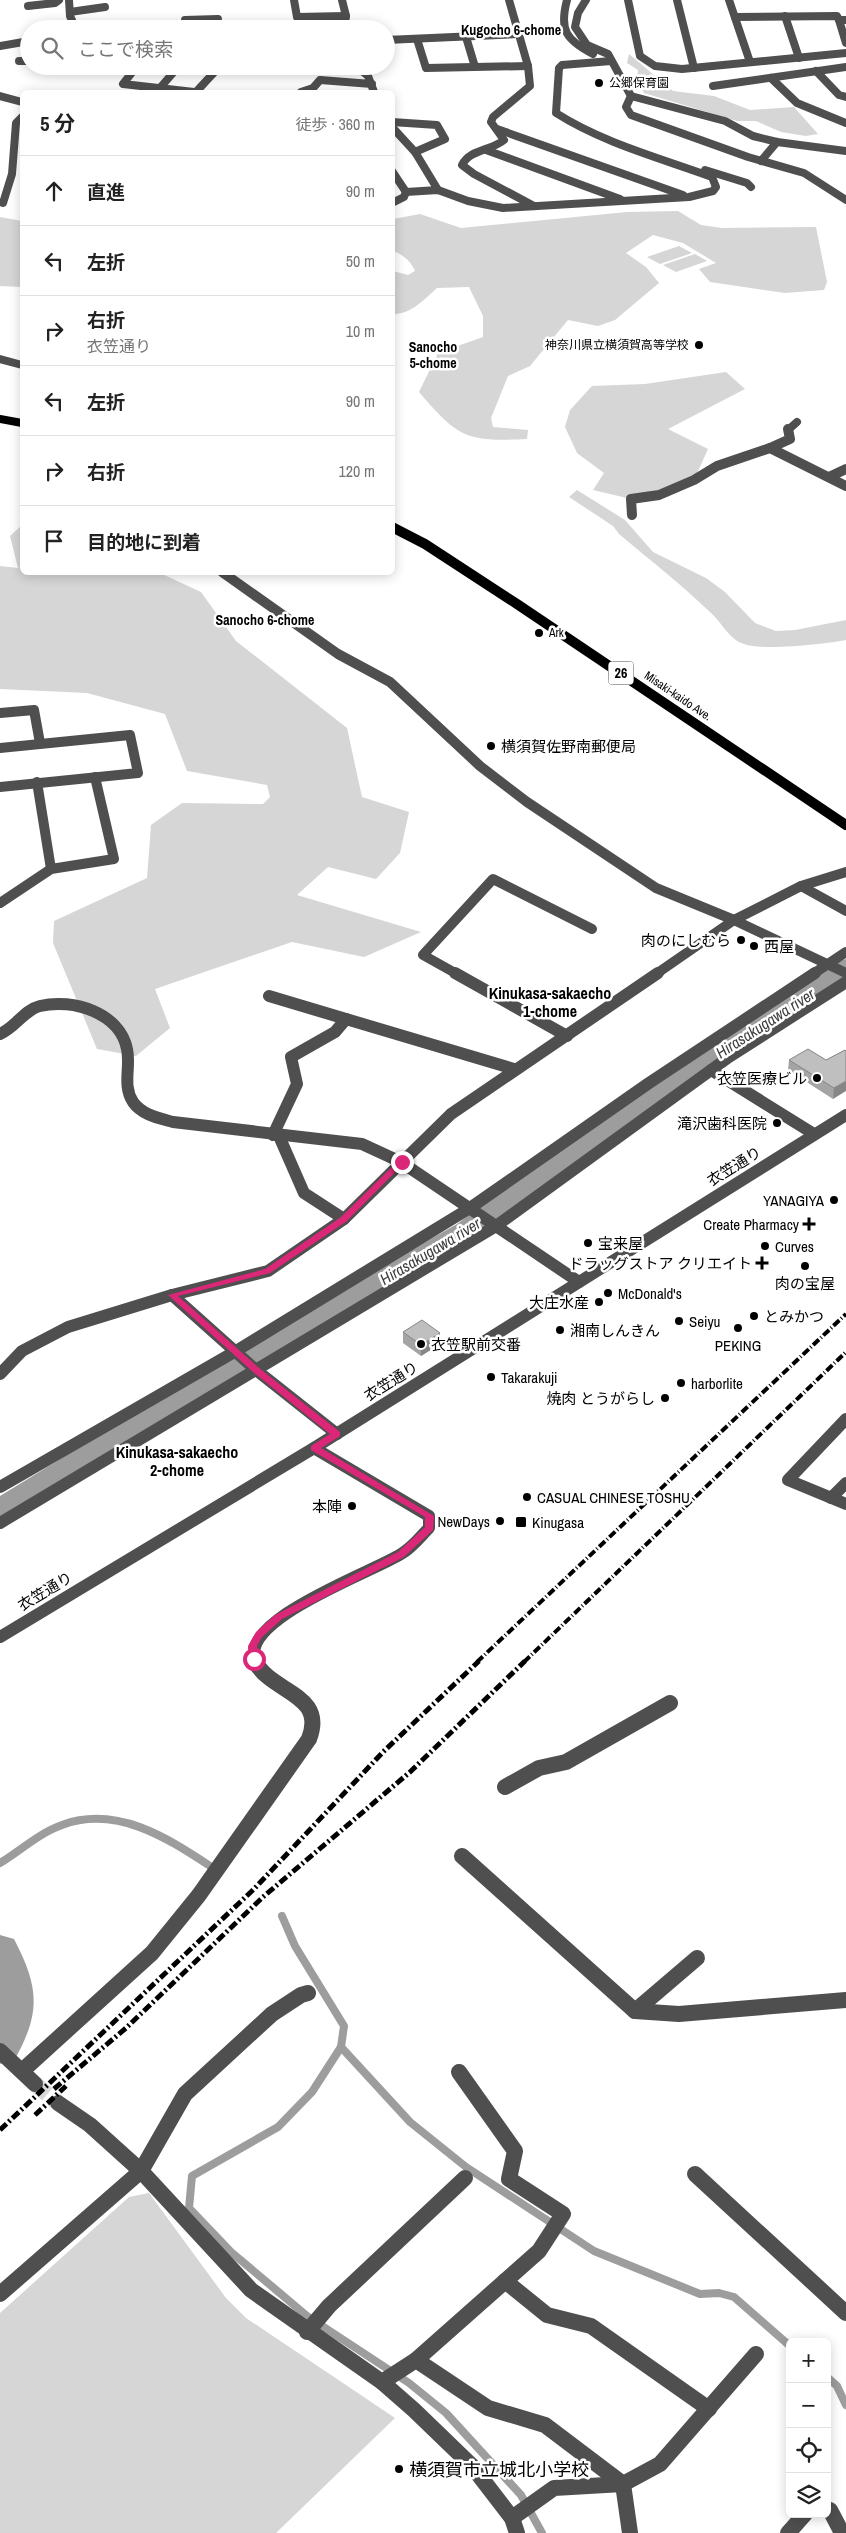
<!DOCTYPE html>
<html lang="ja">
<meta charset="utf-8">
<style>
:root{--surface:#fff;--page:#f6f6f6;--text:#222;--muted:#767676;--line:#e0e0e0}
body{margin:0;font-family:"Archivo Narrow","Noto Sans JP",sans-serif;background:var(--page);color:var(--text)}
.controls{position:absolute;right:15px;bottom:15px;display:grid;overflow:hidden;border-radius:8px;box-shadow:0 2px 12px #0003}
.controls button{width:45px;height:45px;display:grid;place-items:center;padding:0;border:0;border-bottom:1px solid var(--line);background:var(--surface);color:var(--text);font:25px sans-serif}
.stop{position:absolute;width:15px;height:15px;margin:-11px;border:4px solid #db2777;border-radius:50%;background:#fff}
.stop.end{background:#db2777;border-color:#fff;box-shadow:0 1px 5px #0008}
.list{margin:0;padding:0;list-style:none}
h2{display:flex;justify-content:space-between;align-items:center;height:65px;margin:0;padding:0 20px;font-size:21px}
h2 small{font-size:16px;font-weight:400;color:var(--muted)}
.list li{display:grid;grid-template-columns:32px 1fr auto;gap:15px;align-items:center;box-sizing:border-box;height:70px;padding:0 20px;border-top:1px solid var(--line)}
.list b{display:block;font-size:19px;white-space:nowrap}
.list p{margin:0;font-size:16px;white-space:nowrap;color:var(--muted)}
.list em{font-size:16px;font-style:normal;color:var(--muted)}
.icon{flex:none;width:28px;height:28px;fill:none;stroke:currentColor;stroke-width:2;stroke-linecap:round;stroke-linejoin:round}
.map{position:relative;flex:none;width:846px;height:2533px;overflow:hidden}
.search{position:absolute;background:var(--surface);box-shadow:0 2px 12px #0003;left:20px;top:20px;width:375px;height:55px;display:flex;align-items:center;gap:12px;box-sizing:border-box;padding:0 18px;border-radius:28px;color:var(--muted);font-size:19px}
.panel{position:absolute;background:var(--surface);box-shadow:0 2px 12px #0003;left:20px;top:90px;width:375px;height:485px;border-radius:8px}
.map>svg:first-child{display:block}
</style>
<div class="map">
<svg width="846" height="2533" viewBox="0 0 846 2533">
<rect width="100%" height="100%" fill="#fff"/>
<g fill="#d6d6d6">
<polygon points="629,54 673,91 714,96 750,110 794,107 818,134 806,136 781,132 756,121 737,121 644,93 637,78 638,70 627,63"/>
<path d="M678 211 701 225 722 228 816 227 827 282 824 290 785 293 710 282 699 269 716 263 683 243 653 235 626 253 646 267 659 283 615 320 598 326 568 320 530 366 508 376 491 418 493 427 528 430 527 439C467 442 458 438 419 392L438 353 483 337V316L469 287 437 288C425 299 410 315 393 314V271L408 275 415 271C411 261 402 254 393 251V219L420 214 461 228 627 212Z"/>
<polygon points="0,217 22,221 22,287 0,286"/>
<polygon points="679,246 692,253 660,264 647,257"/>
<polygon points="695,254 707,261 676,272 663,265"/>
<polygon points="726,372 745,389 668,429 708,449 694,480 631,499 593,490 604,473 577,453 565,427 570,410 592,386 645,384"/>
<path d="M577 490 625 520 653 552 706 578 725 592 755 623 776 631 795 630 846 620V640C826 644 761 651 744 644 729 639 722 623 711 613 682 585 650 560 619 534L613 526 569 497Z"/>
<polygon points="22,525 22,572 160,573 201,592 236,641 347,728 362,797 409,812 400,853 376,879 328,867 297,895 421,932 364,957 292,942 155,989 170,1028 136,1056 97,1049 53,943 54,921 147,878 151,825 182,803 263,804 270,797 267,785 187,771 165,714 87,693 0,689 0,566 18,568 10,536"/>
<polygon points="149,2193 226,2298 246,2318 395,2418 276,2533 0,2533 0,2313 129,2197"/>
</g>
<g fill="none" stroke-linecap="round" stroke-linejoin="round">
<g stroke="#9d9d9d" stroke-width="8">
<path d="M0 1863C20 1851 39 1833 62 1825 116 1805 166 1837 210 1866"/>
<polyline points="282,1916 295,1946 344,2026 341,2047 312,2092 278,2127 192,2176 189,2208 231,2252 307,2316 409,2383 446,2413 521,2495 542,2533"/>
<polyline points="341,2047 410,2122 466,2167 594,2251 700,2294 719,2293 734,2297 790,2346"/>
<polyline points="827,2377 837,2386 846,2405"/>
</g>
<g fill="#9d9d9d" fill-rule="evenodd">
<polygon points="846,959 846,982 794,1019 635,1120 479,1238 293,1347 12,1522 0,1526 0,1496 269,1331 457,1224 613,1106 774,1007 836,962"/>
<path d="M0 1935 14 1939C39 1987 41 2012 15 2059L0 2064Z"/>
</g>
<polyline stroke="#d9d9d9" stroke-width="16" stroke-dasharray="16 8" stroke-linecap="butt" points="35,2084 58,2103"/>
<g stroke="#4f4f4f" stroke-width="8">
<polyline points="69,0 70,16 75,27 69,29"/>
<polyline points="294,0 297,17 346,16"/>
<polyline points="342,0 346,16 344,29"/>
<path d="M509 0 528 66 530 86 493 117 491 122 504 140C491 151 470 149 462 165L474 174 534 206"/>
<path d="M567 0C559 30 566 40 593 54"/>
<polyline points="586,0 578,13 575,27 587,45 608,54 631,96 725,121 753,136 777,142 846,151"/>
<polyline points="628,0 640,56 655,66 682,69 846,53"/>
<polyline points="677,0 694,68"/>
<polyline points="729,0 750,62"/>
<polyline points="28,6 55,3 59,0"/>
<polyline points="70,12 105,7"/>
<polyline points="785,16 799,58"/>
<polyline points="735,17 837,16 839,20 846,20"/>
<polyline points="185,20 218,19"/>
<polyline points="839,20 846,43"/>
<polyline points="466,37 475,67"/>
<polyline points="417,39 426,68 528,66"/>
<polyline points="386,40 519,34"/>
<polyline points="0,46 29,41"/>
<polyline points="19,61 29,61"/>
<polyline points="137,66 123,84 194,92"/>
<polyline points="356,66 368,76 374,92"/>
<polyline points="816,71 839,95 846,97"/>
<polyline points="771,78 797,103 846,123"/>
<polyline points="713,86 846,67"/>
<polyline points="159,89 179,66"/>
<polyline points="196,92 220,66"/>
<polyline points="301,92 313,88 320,80 372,84"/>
<polyline points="0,96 22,102"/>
<polyline points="631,96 626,107 631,115 748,157 804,173 846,200"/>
<polyline points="392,122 437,125 445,139 415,152"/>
<polyline points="392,127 415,152 438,190"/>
<polyline points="497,129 683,195"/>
<polyline points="486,150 620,199"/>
<polyline points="761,161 777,142"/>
<polyline points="705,170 747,183 751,187"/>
<polyline points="392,171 406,192"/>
<path d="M406 192 438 190 468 201 503 208 689 197 713 191 716 187 712 177C660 158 603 143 556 113L559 68 562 65 611 61"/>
<polyline points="3,203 12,174 16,123 22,117"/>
<polyline points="392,203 404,197 406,192"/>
<polyline points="0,359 22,365"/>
<polyline points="788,430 797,422"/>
</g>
<g stroke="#4f4f4f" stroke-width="10">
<polyline points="770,448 790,439 788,429"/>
<polyline points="829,477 846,469"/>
<polyline points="632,515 631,499 659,495 694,480 717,466 770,448 846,486"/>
<polyline points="222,572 338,654 390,682 480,766 527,802 656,888 734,920 846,973"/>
<polyline points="0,713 34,710 40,743"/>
<polyline points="0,748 130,735 138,773 0,787"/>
<polyline points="37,782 51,869"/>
<polyline points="801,886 846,911"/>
<polyline points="0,903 51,869 114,859 95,777"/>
<polyline points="457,974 423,955 493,879 592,929"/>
<polyline points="656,974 734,920 801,886 846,872"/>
<polyline points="813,974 846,952"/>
</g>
<g stroke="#4f4f4f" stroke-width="12">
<polyline points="455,973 567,1036"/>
<polyline points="269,996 346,1019"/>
<path d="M0 1034C16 1027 24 1010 40 1006 73 998 120 1013 127 1049 131 1067 122 1085 133 1102 142 1115 159 1118 173 1122L362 1144 401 1162 579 1282"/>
<polyline points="711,1070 814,1134"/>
<polyline points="273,1135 297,1084 291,1057 335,1032 346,1019 514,1069"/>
<polyline points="279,1136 304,1193 344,1219"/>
<polyline points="172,1295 256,1370 337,1434"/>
<polyline points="0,1374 22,1351 68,1327 172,1295 268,1271 344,1219 451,1114 658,973"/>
<polyline points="846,1419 788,1480 846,1504"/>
<polyline points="0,1487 236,1351 470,1208 649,1083 815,973"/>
<polyline points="831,1498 846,1483"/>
<polyline points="0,1523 496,1226 729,1057 846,982"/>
<polyline points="0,1637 314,1448 846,1115"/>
<path d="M256 1662C236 1620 373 1572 401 1554 412 1548 420 1537 429 1528V1516L314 1448"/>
</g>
<g stroke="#4f4f4f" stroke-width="16">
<polyline points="505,1787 539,1768 566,1762 670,1703"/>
<polyline points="462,1856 635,2011 679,2014 846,2000"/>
<polyline points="635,2011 697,1958"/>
<polyline points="0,2051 35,2084"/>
<path d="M22 2071 152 1953 199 1895 309 1739C327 1693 270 1693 255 1661"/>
<polyline points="58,2103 90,2125 141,2171 251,2290 382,2382 414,2410 472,2466 512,2518 517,2533"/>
<polyline points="695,2174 846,2313"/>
<polyline points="505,2281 547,2315 591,2326 709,2409"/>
<polyline points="0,2294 141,2171 185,2094 272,2014 301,1995 308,1993"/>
<polyline points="307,2332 329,2306 465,2178"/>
<polyline points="416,2360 488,2408 545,2425 623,2484 630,2533"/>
<polyline points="382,2382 416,2360 539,2251 563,2214 509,2179 515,2151 459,2072"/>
<polyline points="827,2509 830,2510 842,2533"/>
<polyline points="512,2518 554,2488 623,2484 660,2464 756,2354"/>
<polyline points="788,2533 805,2514"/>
</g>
<polyline stroke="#000" stroke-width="8" points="0,419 22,423"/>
<polyline stroke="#000" stroke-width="10" points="392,527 425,544 517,604 846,825"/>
<g stroke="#000" stroke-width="4" stroke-dasharray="8 2.5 1 2.5" stroke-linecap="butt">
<polyline points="477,1662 846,1314"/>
<polyline points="524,1662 846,1352"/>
</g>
<g stroke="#000" stroke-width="5" stroke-dasharray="9 3 2 3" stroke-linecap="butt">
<polyline points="54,2089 126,2028 263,1897 410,1772 525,1661"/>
<polyline points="35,2115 66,2086"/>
<polyline points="0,2130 254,1889 383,1752 479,1661"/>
</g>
</g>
<g fill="#a4a4a4">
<polygon points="845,1050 833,1099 788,1070 789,1060 826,1060"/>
<polygon points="403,1332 440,1344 421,1356 403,1343"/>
</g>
<g fill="#868686">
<polygon points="846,1081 846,1091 833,1099 834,1088"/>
<polygon points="440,1333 440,1344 421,1356 421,1345"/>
</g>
<g fill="#bfbfbf" stroke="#868686">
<polygon points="808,1049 826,1060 845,1050 846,1051 846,1081 834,1088 789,1060"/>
<polygon points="422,1320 440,1333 421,1345 403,1332"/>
</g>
<polygon fill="#db2777" points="399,1160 405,1162 347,1221 270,1273 178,1296 259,1368 340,1432 340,1436 321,1448 434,1516 433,1530 404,1557 282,1619 262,1637 257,1646 258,1659 254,1663 249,1659 248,1646 256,1632 275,1615 398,1552 425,1527 425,1517 311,1450 311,1446 330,1434 253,1372 168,1295 265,1269 341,1217"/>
<g fill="#000" stroke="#fff" stroke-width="2">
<circle cx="599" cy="83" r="5"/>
<circle cx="699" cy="345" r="5"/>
<circle cx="539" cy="633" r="5"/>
<circle cx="491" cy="746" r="5"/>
<circle cx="741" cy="940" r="5"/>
<circle cx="754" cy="946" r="5"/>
<circle cx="817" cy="1078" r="5"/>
<circle cx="777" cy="1123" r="5"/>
<circle cx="834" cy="1200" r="5"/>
<path d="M806.5 1216.5h5v5h5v5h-5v5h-5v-5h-5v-5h5z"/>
<circle cx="588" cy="1243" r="5"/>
<circle cx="765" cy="1246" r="5"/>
<path d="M759.5 1255.5h5v5h5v5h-5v5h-5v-5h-5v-5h5z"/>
<circle cx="805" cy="1266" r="5"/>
<circle cx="608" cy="1293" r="5"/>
<circle cx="599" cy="1302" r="5"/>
<circle cx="754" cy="1316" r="5"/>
<circle cx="679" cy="1321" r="5"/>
<circle cx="738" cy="1328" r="5"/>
<circle cx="560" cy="1330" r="5"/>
<circle cx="421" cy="1344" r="5"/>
<circle cx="491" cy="1377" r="5"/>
<circle cx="681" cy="1383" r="5"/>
<circle cx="665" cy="1398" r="5"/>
<circle cx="527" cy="1497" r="5"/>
<circle cx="352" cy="1506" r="5"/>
<circle cx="500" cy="1521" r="5"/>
<rect x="515" y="1516" width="12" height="12" rx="2.5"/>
<circle cx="399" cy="2469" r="5"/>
</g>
<g text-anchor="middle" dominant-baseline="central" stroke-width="5" stroke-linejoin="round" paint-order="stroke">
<g font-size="12" fill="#000" stroke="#fff" text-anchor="start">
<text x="609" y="83">公郷保育園</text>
<text x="689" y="345" text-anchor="end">神奈川県立横須賀高等学校</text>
<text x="549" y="633">Ark</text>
</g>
<g font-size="12" fill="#000" stroke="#fff">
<text transform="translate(678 696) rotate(34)">Misaki-kaido Ave.</text>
</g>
<g font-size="14" font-weight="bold" fill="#000" stroke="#fff">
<text x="511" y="30">Kugocho 6-chome</text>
<text x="433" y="347">Sanocho<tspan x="433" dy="16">5-chome</tspan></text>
<text x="265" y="620">Sanocho 6-chome</text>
</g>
<rect fill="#fff" stroke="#4c4c4c" stroke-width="1" x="608.5" y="661.5" width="25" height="23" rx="4"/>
<g font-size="14" font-weight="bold" fill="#000">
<text x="621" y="673">26</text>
</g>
<g font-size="15" fill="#000" stroke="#fff" text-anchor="start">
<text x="501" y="746">横須賀佐野南郵便局</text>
<text x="731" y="940" text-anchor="end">肉のにしむら</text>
<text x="764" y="946">西屋</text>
<text x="807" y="1078" text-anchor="end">衣笠医療ビル</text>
<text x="767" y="1123" text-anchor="end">滝沢歯科医院</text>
<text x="824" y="1200" text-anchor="end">YANAGIYA</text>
<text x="799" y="1224" text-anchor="end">Create Pharmacy</text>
<text x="598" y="1243">宝来屋</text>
<text x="775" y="1246">Curves</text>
<text x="752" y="1263" text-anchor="end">ドラッグストア クリエイト</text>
<text x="805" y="1283" text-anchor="middle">肉の宝屋</text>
<text x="618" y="1293">McDonald's</text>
<text x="589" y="1302" text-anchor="end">大庄水産</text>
<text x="764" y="1316">とみかつ</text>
<text x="689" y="1321">Seiyu</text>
<text x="570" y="1330">湘南しんきん</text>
<text x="431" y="1344">衣笠駅前交番</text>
<text x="738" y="1345" text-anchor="middle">PEKING</text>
<text x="501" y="1377">Takarakuji</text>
<text x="691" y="1383">harborlite</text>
<text x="655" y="1398" text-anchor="end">焼肉 とうがらし</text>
<text x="537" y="1497">CASUAL CHINESE TOSHU</text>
<text x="342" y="1506" text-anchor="end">本陣</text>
<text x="490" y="1521" text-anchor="end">NewDays</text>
<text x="532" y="1522">Kinugasa</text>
</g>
<g font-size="15" fill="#000" stroke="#fff">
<text transform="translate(734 1166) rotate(-32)">衣笠通り</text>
<text transform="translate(391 1381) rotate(-32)">衣笠通り</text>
<text transform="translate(45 1591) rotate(-31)">衣笠通り</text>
</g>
<g font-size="16" font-weight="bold" fill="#000" stroke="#fff">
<text x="550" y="993">Kinukasa-sakaecho<tspan x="550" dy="18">1-chome</tspan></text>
<text x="177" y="1452">Kinukasa-sakaecho<tspan x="177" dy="18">2-chome</tspan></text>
</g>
<g font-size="16" font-style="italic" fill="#3e3e3e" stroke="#fff">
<text transform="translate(765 1023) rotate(-33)">Hirasakugawa river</text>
<text transform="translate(430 1251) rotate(-31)">Hirasakugawa river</text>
</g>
<g font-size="18" fill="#000" stroke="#fff" text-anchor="start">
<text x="409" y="2469">横須賀市立城北小学校</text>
</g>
</g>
</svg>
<div class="controls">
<button>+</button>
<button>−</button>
<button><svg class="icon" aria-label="locate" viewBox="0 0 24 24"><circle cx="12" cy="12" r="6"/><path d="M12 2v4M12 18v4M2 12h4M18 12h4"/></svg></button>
<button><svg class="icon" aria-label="layers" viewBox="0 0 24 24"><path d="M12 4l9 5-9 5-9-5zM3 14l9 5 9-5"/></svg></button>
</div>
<div class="stop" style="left:254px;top:1659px"></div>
<div class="stop end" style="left:402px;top:1162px"></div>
<div class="search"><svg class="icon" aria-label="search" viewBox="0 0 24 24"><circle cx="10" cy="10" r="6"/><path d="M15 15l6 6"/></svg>ここで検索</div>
<section class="panel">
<h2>5 分<small>徒歩 · 360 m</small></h2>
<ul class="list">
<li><svg class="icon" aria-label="ahead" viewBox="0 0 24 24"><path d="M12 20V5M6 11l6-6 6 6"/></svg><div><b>直進</b></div><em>90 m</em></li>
<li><svg class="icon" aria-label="left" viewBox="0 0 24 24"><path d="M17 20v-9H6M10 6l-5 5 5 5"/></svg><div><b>左折</b></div><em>50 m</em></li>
<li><svg class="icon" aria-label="right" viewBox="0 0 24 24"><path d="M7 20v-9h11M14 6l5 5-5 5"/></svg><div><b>右折</b><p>衣笠通り</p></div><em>10 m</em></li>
<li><svg class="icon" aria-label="left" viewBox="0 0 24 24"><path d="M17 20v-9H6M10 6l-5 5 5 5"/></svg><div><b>左折</b></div><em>90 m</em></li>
<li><svg class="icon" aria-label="right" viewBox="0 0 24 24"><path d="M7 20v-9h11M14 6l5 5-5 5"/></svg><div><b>右折</b></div><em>120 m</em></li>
<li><svg class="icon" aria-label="arrive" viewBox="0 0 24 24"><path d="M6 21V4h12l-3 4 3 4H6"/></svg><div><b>目的地に到着</b></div></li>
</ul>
</section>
</div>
